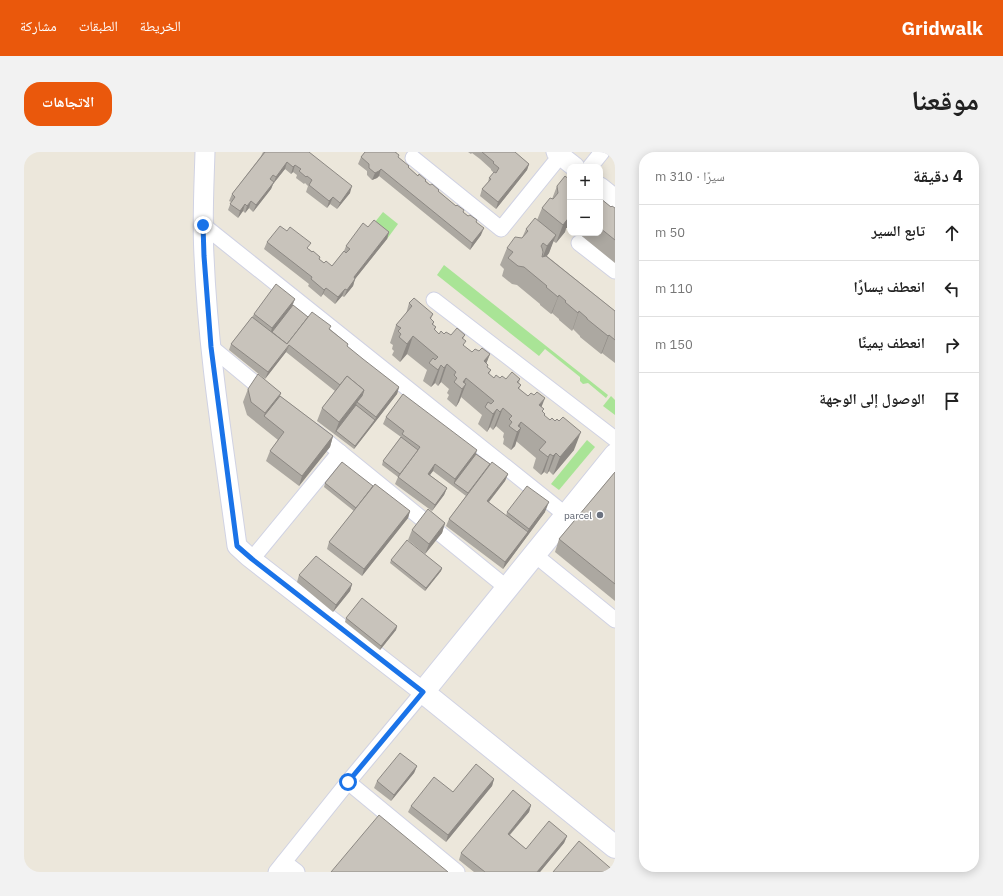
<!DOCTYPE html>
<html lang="ar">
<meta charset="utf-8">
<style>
:root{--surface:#fff;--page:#f2f2f2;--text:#222;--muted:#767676;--line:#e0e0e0;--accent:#ea580c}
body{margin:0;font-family:"IBM Plex Sans","Noto Naskh Arabic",sans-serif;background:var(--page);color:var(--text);direction:rtl}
.controls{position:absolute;right:12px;top:12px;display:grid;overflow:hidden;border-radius:8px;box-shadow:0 2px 10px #0003}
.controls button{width:36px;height:36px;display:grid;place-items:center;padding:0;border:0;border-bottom:1px solid var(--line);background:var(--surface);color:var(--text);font:20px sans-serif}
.stop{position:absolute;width:12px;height:12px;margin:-9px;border:3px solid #1a73e8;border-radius:50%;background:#fff}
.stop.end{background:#1a73e8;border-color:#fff;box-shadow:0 1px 4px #0008}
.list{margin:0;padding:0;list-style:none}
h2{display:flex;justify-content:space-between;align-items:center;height:52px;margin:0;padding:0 16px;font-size:17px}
h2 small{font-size:13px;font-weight:400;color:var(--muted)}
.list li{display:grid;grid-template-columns:26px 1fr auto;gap:12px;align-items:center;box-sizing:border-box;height:56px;padding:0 16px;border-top:1px solid var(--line)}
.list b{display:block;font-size:15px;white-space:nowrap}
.list em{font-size:13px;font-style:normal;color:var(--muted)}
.icon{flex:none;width:22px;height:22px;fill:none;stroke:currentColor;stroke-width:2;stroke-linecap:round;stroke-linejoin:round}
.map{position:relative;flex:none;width:591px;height:720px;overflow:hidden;direction:ltr;border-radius:16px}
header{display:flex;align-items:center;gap:24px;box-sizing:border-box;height:56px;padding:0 20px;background:var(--accent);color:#fff}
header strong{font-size:19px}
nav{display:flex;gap:22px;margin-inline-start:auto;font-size:14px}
.intro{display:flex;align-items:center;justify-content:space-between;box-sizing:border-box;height:96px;padding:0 24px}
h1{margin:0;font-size:28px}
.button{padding:10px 18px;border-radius:16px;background:var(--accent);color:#fff;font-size:14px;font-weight:700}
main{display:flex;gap:24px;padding:0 24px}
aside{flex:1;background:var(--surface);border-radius:16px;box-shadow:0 2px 10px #0003}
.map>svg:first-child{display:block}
</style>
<header>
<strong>Gridwalk</strong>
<nav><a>الخريطة</a><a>الطبقات</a><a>مشاركة</a></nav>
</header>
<div class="intro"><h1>موقعنا</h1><a class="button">الاتجاهات</a></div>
<main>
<aside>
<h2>4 دقيقة<small>سيرًا · 310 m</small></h2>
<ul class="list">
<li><svg class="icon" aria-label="ahead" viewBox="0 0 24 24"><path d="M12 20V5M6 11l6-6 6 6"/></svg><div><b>تابع السير</b></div><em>50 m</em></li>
<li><svg class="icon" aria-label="left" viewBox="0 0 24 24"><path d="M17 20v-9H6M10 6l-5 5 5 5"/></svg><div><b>انعطف يسارًا</b></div><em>110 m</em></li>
<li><svg class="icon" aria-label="right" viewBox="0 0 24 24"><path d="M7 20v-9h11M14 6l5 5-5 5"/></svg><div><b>انعطف يمينًا</b></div><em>150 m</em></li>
<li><svg class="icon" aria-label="arrive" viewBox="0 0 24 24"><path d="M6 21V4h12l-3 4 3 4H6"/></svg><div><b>الوصول إلى الوجهة</b></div></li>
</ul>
</aside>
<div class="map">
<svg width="591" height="720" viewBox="0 0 591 720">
<rect width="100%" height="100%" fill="#ece7db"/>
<g fill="#a9e496">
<polygon points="359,60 374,72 363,87 347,75"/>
<polygon points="420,113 584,243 582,246 564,231 559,232 556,229 556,225 521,197 515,204 413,123"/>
<polygon points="587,244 591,248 591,263 579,254"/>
<polygon points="563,288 571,295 535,338 527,332"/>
</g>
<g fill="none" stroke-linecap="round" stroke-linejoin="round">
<g stroke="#d0d2e3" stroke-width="17">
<g id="minor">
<polyline points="389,6 477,77 536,4"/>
<polyline points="566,15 578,0"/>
<polyline points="179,73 542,363"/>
<polyline points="555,91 591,119"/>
<polyline points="410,148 591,287"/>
<polyline points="187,195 245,243"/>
<polyline points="290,279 483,436"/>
<polyline points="511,403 591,468"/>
<polyline points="228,407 316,300"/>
<polyline points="324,630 433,720"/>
<polyline points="260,710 273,720"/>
<polyline points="252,720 324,630 399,540"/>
</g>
</g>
<g stroke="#d0d2e3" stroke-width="21">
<g id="tertiary">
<path d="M181 0C180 34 178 69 180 104 184 201 200 297 213 394L225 405 399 540"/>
<polyline points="532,0 551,15"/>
<polyline points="576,35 591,47"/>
</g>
</g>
<g stroke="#d0d2e3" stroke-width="24">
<polyline id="secondary" points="591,303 399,540 591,695"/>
</g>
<use href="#minor" stroke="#fff" stroke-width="15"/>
<use href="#tertiary" stroke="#fff" stroke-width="19"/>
<use href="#secondary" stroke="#fff" stroke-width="22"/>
</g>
<g fill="#aca8a1">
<polygon points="239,0 285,0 326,41 313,57 306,52 303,56 282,40 284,34 281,31 280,32 272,26 273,23 269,20 267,22 261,17 249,32 247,37 229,60 225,56 221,61 219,59 214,66 204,58 207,50 205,49 208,42 237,4"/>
<polygon points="341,0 373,0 372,1 374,5 385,16 394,24 402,28 402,29 406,33 415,38 414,39 432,54 440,58 439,60 444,64 453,68 452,70 457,83 446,98 355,24 353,26 348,28 343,23 343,19 334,12 337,5"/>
<polygon points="444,0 491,0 505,12 503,18 472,57 456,44 458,37 464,30 465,26 470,21 467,18 467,17 456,7 448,1 447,2"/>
<polygon points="546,28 546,76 542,76 541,80 532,91 529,89 525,101 523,104 591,159 591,211 578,201 577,202 556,185 556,184 549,177 548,179 535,168 535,167 528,161 527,162 516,153 516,152 493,133 488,132 478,124 480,117 476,113 483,96 498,86 502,77 513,68 518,56 528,47 533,34"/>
<polygon points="576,46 587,55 591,56 591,111 554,81 576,81"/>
<polygon points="344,75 365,80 363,87 331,127 329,134 320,145 318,144 311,152 299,142 297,145 284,134 285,132 240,97 243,90 285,97 296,105 295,107 300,111 308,114 320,99 322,94"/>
<polygon points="271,147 268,153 284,165 306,177 324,192 323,194 339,208 375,235 373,242 330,297 293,269 298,256 311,239 262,200 241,227 205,198 207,192 228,165 230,162"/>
<polygon points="385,151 409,162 407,167 410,170 409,173 412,175 411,178 415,182 427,183 441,183 439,187 440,194 448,200 455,199 466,202 462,211 463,216 467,218 465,222 470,226 482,227 496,227 495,231 497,233 495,237 518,255 519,260 521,262 520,264 550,298 529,323 525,319 523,322 520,320 517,323 509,316 512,306 492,289 491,294 487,298 479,292 480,287 479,285 480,281 472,274 469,278 466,275 463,280 454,272 458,263 437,245 435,250 432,255 423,247 425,243 423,241 425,237 417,230 414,234 411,231 407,235 399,229 403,218 383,202 376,210 368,203 370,199 368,197 369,193 366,191 372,173 382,162"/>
<polygon points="224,237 256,244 309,284 306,295 275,334 242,309 246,299 254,288 223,263 219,250"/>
<polygon points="362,265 452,302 466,312 484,322 481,329 465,350 482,364 483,360 521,360 479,417 422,374 425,367 442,344 409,319 406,323 423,336 420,343 408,359 371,332 374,325 358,313 359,309 377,285 359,272"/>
<polygon points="591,320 591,449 531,400 535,387"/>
<polygon points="301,331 349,334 386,359 384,366 338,424 303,397 305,390 330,359 300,335"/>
<polygon points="421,371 418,381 401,402 384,388 388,378"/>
<polygon points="367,408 418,416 417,419 401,439 366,411"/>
<polygon points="275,423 328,432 326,439 309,460 273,430"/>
<polygon points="322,466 373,474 372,478 356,498 321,470"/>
<polygon points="393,614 390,621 367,649 350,636 353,629"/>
<polygon points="470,627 468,634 422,690 384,660 387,654"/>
<polygon points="507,653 505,660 486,683 502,697 543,684 540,691 516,720 450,720 435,708 437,701"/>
</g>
<g fill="#8c8883">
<polygon points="263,10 261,17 249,32 252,25"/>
<polygon points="505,12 503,18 472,57 474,50"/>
<polygon points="271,13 269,20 267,22 269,15"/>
<polygon points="357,17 355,24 353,26 348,28 351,21"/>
<polygon points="250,30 247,37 229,60 232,53"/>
<polygon points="328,34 326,41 313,57 316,51"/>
<polygon points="309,45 306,52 303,56 305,49"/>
<polygon points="227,49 225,56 221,61 223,54"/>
<polygon points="221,52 219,59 214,66 216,59"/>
<polygon points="546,57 542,69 546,63 546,76 542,76 541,80 532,91 544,60"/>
<polygon points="460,76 457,83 446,98 448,91"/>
<polygon points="365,80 363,87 327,132 330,125"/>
<polygon points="532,83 525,101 516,112 523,94"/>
<polygon points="331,127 329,134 320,145 323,138"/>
<polygon points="302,136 299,142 297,145 300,138"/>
<polygon points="321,137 318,144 311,152 314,145"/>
<polygon points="535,143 528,161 527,162 534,145"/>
<polygon points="271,147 267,157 246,183 248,176"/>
<polygon points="555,159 549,177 548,179 554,161"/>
<polygon points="585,183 578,201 577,202 584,184"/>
<polygon points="389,184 383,202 376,210 383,192"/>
<polygon points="265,194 262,200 241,227 244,220"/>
<polygon points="466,202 459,220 460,209"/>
<polygon points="423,212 417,230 414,234 420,216"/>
<polygon points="417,213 411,231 407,235 414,218"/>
<polygon points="442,226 439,236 442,232 435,250 432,255 438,237 439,230"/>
<polygon points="375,235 373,242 330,297 331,294 351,268 352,265"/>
<polygon points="340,238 335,251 333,250 331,257 312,279 310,283 315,270"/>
<polygon points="257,241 252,254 240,264 241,261"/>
<polygon points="521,246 514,264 515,253"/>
<polygon points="479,256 472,274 469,278 476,260"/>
<polygon points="473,257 466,275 463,280 469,262"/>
<polygon points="497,270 494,280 497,276 491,294 487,298 493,280 494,274"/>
<polygon points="557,280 550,298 529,323 536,305"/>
<polygon points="309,284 306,295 275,334 278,324"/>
<polygon points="453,298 451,305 430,331 431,327"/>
<polygon points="532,301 525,319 523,322 529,304"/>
<polygon points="526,302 520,320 517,323 524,305"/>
<polygon points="411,312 409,319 401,329 404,322"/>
<polygon points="484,322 481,329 460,356 463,349"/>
<polygon points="423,336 420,343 408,359 411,353"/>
<polygon points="525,350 521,360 479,417 481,410 502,382 505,377"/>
<polygon points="386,359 384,366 338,424 340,417"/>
<polygon points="421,371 418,381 401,402 405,392"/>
<polygon points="418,416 417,419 401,439 402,436"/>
<polygon points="328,432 326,439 309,460 312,453"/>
<polygon points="373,474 372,478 356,498 357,494"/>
<polygon points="393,614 390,621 367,649 370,643"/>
<polygon points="470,627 468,634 422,690 424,683"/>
<polygon points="507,653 505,660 481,688 484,682"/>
<polygon points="543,684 540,691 516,720 513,720"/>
</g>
<g fill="#c8c3bb" stroke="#8c8883">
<polygon points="241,0 285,0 328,34 316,51 309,45 305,49 285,33 288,28 283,24 282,25 275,19 277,17 271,13 269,15 263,10 252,25 249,23 246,27 250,30 232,53 227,49 223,54 221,52 216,59 206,52 211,45 208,42"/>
<polygon points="341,0 371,0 375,3 374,5 385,14 384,15 394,24 395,22 402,28 401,29 406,33 408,32 415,38 414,39 432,54 433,53 440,58 439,60 444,64 446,63 453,68 452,70 460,76 448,91 357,17 355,19 351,21 345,16 345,12 337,5"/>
<polygon points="458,0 491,0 505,12 474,50 458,37 467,27 465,26 470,20 472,21 475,16 469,11 470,10"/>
<polygon points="541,24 546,28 546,57 544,60 546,61 546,64 539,73 518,56 526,46 529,47 534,41 533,34"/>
<polygon points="576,46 587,55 588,54 591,56 591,88 576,76"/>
<polygon points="511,66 532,83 523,94 519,91 517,94 518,96 519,100 518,105 522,104 591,159 591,188 585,183 584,184 563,167 563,166 555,159 554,161 541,150 542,149 535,143 534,145 522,135 523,134 500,115 494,114 484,106 489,100 483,96 491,85 498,86 504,79 502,77"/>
<polygon points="350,68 365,80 330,125 331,127 323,138 321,137 314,145 302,136 300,138 287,127 288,125 243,90 256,74 263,79 266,75 287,91 283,96 288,100 289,99 296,105 295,107 300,111 302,109 308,114 320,99 322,101 326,97 322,94 339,71 344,75"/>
<polygon points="252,132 271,147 248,176 230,162"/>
<polygon points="390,146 409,162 406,166 410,170 408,172 412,175 410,177 415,182 417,179 420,182 422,180 427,183 433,176 441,183 438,186 442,189 439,193 448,200 451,197 455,199 458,196 466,202 460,209 464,213 463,215 467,218 464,221 470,226 472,223 476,226 478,224 482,227 488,220 496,227 493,230 497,233 494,236 504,244 507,241 510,243 513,240 521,246 515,253 520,257 518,259 521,262 520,263 526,268 528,266 531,269 533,267 535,269 539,265 557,280 536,305 532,301 529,304 526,302 524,305 515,298 522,290 497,270 494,274 497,276 493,280 485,274 488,270 485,267 488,264 479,256 476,260 473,257 469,262 461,255 464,250 467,252 470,249 442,226 439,230 442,232 438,237 430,230 433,226 430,223 432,220 423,212 420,216 417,213 414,218 405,211 409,206 411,208 414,205 389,184 383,192 375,185 377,182 374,179 377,176 372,173 388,154 385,151"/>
<polygon points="269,153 284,165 263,192 248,180"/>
<polygon points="288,160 307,174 305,177 324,192 323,194 339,207 375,235 352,265 333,250 338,244 340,238 323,224 316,233 265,193 244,220 207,192 228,165 263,192"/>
<polygon points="234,222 257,241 241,261 227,250 224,237"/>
<polygon points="323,224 340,238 315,270 298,256"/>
<polygon points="379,242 453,298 431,327 411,312 404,322 423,336 411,353 374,325 396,295 378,282 380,279 362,265"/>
<polygon points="256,244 309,284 278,324 246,299 260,280 240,264"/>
<polygon points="332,253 351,268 331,294 312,279"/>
<polygon points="377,285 394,298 376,322 359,309"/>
<polygon points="452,302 466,312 444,341 430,331"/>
<polygon points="318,310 349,334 332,356 301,331"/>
<polygon points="468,310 484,322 463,349 504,380 481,410 425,367"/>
<polygon points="591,320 591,432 535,387"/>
<polygon points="351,332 386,359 340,417 305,390"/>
<polygon points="503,334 525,350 505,377 483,360"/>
<polygon points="404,357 421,371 405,392 388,378"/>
<polygon points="383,388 418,416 402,436 367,408"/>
<polygon points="292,404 328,432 312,453 275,423"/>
<polygon points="338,446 373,474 357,494 322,466"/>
<polygon points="376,601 393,614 370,643 353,629"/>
<polygon points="452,612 470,627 424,683 387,654 410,625 429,640"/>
<polygon points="489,638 507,653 484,682 502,697 525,669 543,684 513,720 461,720 437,701"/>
<polygon points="355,663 424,720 307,720"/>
<polygon points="555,689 591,720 529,720"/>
</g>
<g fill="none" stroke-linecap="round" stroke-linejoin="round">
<polyline stroke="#1a73e8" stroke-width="5" points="179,73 180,104 187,195 213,394 228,407 399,540 324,630"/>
</g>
<circle fill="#6b7280" stroke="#fff" stroke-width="1.5" cx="576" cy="363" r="4"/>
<g text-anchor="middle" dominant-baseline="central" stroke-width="3" stroke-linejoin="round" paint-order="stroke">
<g font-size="10" fill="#5b616d" stroke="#fff" text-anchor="end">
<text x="568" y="363">parcel</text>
</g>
</g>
</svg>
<div class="controls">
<button>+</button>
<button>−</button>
</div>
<div class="stop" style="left:324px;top:630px"></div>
<div class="stop end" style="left:179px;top:73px"></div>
</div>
</main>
